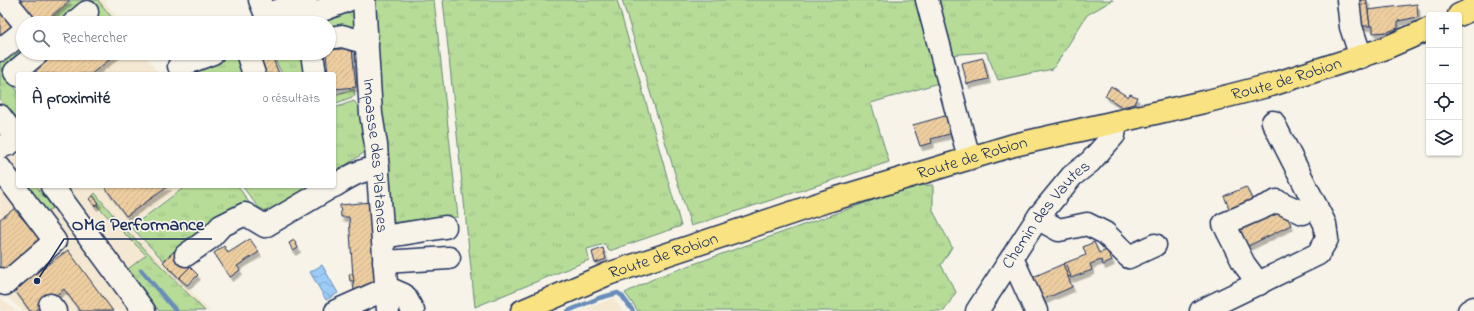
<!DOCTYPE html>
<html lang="fr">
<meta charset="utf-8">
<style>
:root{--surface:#fff;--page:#f6f6f7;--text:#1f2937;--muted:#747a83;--line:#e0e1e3}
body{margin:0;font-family:"Indie Flower",sans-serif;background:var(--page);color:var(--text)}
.controls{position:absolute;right:12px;top:12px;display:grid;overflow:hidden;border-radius:4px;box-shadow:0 1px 3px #0004}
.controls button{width:36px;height:36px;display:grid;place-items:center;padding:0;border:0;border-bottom:1px solid var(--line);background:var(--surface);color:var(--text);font:20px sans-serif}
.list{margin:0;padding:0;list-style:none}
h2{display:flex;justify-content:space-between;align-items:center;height:52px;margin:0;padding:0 16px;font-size:17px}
h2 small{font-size:13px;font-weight:400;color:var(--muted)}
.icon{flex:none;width:22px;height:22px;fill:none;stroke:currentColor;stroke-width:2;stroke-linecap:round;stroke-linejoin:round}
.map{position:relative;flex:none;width:1474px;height:311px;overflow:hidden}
.search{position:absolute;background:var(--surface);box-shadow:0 1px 3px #0004;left:16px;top:16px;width:320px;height:44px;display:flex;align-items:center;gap:10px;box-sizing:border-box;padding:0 14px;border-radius:22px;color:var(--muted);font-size:15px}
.panel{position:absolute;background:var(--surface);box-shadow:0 1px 3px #0004;left:16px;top:72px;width:320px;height:116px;border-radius:4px}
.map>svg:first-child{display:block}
</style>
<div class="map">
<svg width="1474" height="311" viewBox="0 0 1474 311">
<defs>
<pattern id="grass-tufts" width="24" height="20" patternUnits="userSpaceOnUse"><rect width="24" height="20" fill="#b6dc98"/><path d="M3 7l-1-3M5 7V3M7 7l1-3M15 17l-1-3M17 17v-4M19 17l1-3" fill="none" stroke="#9cbd85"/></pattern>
<pattern id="water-waves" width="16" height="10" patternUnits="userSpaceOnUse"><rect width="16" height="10" fill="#9bcbf7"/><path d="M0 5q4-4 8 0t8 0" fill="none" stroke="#7ea5cb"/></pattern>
<pattern id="building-hatch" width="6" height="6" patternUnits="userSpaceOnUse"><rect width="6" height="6" fill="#eecea0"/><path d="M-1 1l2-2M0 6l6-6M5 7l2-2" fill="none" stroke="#ccb18c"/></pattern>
<filter id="shadow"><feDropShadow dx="2.5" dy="4.5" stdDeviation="0" flood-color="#0004"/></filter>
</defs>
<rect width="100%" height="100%" fill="#f7f3e8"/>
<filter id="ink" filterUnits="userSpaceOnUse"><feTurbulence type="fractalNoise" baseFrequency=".025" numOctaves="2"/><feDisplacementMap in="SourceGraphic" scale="8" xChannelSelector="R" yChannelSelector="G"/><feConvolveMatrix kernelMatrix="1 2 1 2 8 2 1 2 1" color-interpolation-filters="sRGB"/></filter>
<g filter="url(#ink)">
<g fill="#f4e8d2">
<polygon points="0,0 108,0 105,1 121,23 23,23 23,53 143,53 159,74 18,74 18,186 185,186 128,226 210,311 23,311 0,291"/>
<polygon points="0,297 16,311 0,311"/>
<polygon points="613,298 623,311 580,311"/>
</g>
<g fill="url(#grass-tufts)" stroke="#68867b">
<polygon points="72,0 84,0 56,23 46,23"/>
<polygon points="90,0 98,0 116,23 101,23 103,21 88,3"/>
<polygon points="371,0 434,0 458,217 385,223"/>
<polygon points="443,0 617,0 681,226 609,251 605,244 587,249 589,260 475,307"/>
<polygon points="622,0 921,0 942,82 871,103 889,162 691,226"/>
<polygon points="941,0 1113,0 1087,15 1053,69 998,80 986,52 949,55 937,8"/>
<polygon points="352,5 357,9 359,35 329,31 329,23 304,23"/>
<polygon points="23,38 23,51 2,69 18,92 18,122 14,120 0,99 0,57"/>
<polygon points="219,53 238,53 249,74 175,74"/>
<polygon points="272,53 306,53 311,74 282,74"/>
<polygon points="354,89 355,96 334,104 334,95"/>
<polygon points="354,101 358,106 365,106 371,148 334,173 334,108"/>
<polygon points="933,185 933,211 952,247 941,265 956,292 944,311 638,311 625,293 657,277 913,186"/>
<polygon points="27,186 36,186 53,208 45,212"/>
<polygon points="186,186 238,186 250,204 163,260 131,227"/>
<polygon points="242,186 315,186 272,214 258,207"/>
<polygon points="95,193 123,227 205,311 159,311 128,269 146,255 97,206 99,203 93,195"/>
</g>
<polygon fill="url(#water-waves)" stroke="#688dba" points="322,265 338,293 326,300 310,272"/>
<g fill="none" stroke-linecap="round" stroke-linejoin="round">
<g stroke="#688dba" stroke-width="4.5">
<polyline points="141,270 176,311"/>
<polyline points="568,311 599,298 618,293 622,296 633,311"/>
</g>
</g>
<g fill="url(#building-hatch)" stroke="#1b2f5e" filter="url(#shadow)">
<polygon points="12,0 70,0 43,23 32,23"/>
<polygon points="1354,0 1367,0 1367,4 1355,6"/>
<polygon points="1367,4 1370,26 1358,26 1355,6"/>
<polygon points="1417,4 1418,17 1398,21 1398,28 1387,32 1373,33 1373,26 1370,26 1368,10"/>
<polygon points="0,7 21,24 0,42"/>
<polygon points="93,16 99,23 84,23"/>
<polygon points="352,48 356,87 334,89 334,74 328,74 326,53 329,53 329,50"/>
<polygon points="46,53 118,53 91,74 38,74 31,65"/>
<polygon points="272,56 279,74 263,74 258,62"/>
<polygon points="983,58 988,79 967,84 962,63"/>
<polygon points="1111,86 1128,97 1130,94 1137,97 1134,104 1122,107 1105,96"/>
<polygon points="952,114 957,132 931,139 932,143 920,146 913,125"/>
<polygon points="104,186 169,186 126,216"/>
<polygon points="1246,187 1255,205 1232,215 1224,196"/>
<polygon points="93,196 99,203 95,206 89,199"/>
<polygon points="371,202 377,290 354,292 349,217 341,217 340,205"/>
<polygon points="1282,206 1291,225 1248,246 1239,227"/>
<polygon points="14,209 43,242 0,274 0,219"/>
<polygon points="250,239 259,252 237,266 240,270 230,277 214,253 224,246 228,253"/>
<polygon points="294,240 298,248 293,251 289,243"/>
<polygon points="1094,242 1099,253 1107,250 1112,261 1103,265 1101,260 1090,264 1092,270 1071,278 1065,263 1086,255 1083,247"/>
<polygon points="603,248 606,259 595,263 592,252"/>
<polygon points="68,250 113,311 80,311 64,289 34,311 30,311 14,289"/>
<polygon points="174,251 190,267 179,278 163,262"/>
<polygon points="1065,263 1071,276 1068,277 1063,264"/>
<polygon points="1063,264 1072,287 1042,300 1033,277"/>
<polygon points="190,267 198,275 187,285 179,278"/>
<polygon points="349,274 353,274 354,281 350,281"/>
</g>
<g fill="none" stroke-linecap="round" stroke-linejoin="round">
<g stroke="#1b2f5e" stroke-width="25">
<g id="minor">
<polyline points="5,0 24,23"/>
<polyline points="260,0 266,15 305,1"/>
<path id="s1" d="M364 0 371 114 376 145 388 311"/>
<polyline points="927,0 969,158"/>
<polyline points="1348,0 1351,27 1361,57"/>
<polyline points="74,23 87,12"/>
<polyline points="289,23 348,0"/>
<polyline points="329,38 342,36 367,43"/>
<polyline points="0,50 23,32"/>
<polyline points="247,53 254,74"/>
<polyline points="312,53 315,74"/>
<polyline points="179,66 213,53"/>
<polyline points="18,75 15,72 38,53"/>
<polyline points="0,116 18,140"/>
<polyline points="0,147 9,144 18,137"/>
<polyline points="0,168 55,241 5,284 0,279"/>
<polyline points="52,186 144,311"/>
<path d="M334 186C349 177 361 169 378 168"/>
<polyline points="1039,216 1048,224 1059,230 1087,224 1105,233 1129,257 1155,245"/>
<polyline points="383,237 445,227"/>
<polyline points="186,255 210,238 221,226 245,214 265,226 333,186"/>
<polyline points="1012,258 1036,311"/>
<polyline points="384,262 449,258"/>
<polyline points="1259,284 1244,264 1224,224 1277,201 1303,213 1316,206"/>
<polyline points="50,305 55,311"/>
<polyline points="336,311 388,288 404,295 413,311"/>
<path id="s2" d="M977 311 1039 216 1072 176 1090 162 1114 135 1116 122"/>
<polyline points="1201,311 1318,254 1327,239 1325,224 1273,122"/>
<polyline points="1469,311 1474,308"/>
</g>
</g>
<g stroke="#1b2f5e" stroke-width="25">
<g id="major">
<polyline points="1459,15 1474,8"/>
<path id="s3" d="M522 311 608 274 824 202 1014 145 1208 101 1271 85 1383 49 1429 29"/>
</g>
</g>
<use href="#minor" stroke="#f7f3e8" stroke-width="22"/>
<use href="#major" stroke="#f8e281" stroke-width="22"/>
</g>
</g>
<g text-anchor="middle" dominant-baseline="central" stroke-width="3.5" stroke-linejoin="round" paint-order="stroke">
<g font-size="17" fill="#1b2f5e" stroke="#f7f3e8">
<text stroke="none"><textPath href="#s3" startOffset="800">Route de Robion</textPath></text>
<text stroke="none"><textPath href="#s1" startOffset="156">Impasse des Platanes</textPath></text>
<text stroke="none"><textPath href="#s3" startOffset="476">Route de Robion</textPath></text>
<text stroke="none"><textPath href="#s2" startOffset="119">Chemin des Vautes</textPath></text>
<text stroke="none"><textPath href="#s3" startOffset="152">Route de Robion</textPath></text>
</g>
</g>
<path fill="none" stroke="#1b2f5e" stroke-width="1.5" d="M37 281L64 239H212"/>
<circle fill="#1b2f5e" stroke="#f7f3e8" stroke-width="1.5" cx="37" cy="281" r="4"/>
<g font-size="18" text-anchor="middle" font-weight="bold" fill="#1b2f5e" stroke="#f7f3e8" stroke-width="3.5" stroke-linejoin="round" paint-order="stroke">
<text x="138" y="230">OMG Performance</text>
</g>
</svg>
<div class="controls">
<button>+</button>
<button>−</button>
<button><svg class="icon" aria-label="locate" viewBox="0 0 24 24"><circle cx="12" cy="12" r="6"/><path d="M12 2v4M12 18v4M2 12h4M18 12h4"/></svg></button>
<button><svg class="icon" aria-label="layers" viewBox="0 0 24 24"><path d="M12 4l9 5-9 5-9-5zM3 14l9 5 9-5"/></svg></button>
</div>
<div class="search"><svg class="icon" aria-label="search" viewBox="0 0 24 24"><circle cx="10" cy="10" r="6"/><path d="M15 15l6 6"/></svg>Rechercher</div>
<section class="panel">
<h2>À proximité<small>0 résultats</small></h2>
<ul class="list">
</ul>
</section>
</div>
